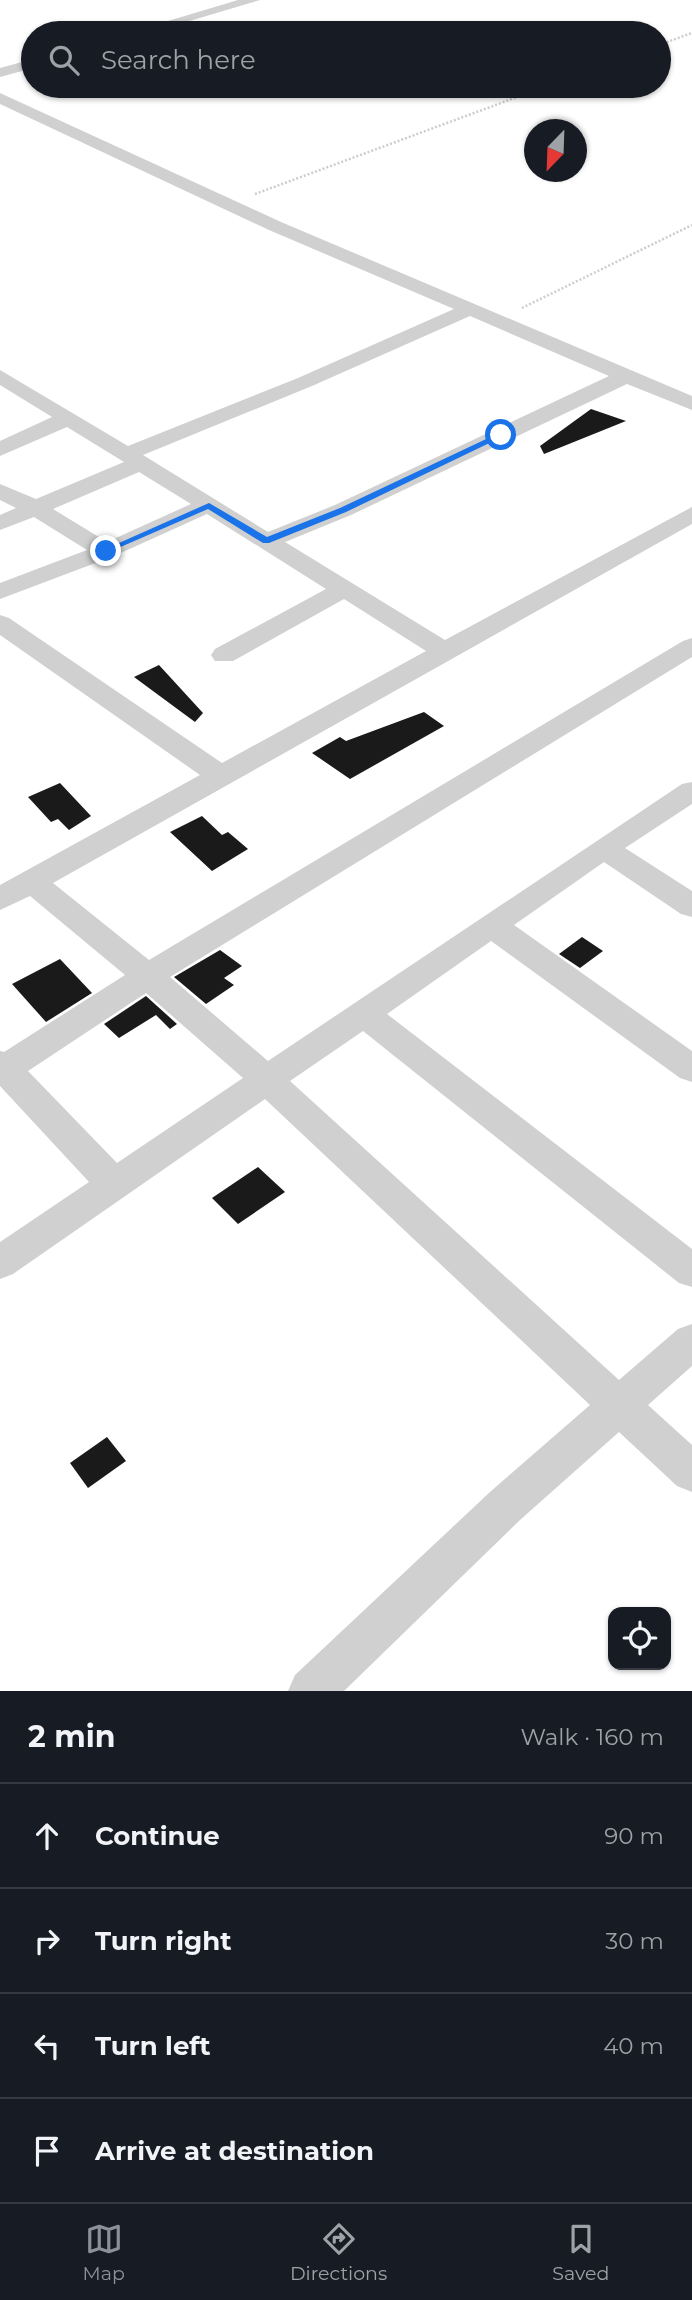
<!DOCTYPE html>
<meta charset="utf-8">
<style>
:root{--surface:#171b24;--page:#242831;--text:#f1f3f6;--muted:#9ea1a6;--line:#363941;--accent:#8c9099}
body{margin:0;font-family:Montserrat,sans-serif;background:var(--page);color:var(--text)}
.controls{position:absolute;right:21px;bottom:21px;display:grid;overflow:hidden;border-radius:14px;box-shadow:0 2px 5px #0004}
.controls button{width:63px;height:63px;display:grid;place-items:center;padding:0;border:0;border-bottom:2px solid var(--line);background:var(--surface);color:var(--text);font:35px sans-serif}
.compass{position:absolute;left:524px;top:119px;width:63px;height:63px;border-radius:50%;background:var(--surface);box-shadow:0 2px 5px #0004;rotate:203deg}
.stop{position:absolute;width:21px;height:21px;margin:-16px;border:5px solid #1a73e8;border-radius:50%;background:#fff}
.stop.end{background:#1a73e8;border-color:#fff;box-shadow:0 2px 7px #0008}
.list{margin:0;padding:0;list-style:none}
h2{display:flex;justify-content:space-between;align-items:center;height:91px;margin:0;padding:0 28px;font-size:30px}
h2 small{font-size:23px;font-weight:400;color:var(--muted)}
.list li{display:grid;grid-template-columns:46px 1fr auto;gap:21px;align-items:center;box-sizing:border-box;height:105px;padding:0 28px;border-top:2px solid var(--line)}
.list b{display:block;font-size:26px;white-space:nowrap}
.list em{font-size:23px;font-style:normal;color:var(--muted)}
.icon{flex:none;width:38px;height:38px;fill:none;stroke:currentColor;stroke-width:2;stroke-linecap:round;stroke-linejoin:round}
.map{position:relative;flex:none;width:692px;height:1691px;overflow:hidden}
.search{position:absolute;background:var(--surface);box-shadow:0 2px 5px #0004;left:21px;right:21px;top:21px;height:77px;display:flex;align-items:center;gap:18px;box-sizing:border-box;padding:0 24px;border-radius:38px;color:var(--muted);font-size:26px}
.sheet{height:511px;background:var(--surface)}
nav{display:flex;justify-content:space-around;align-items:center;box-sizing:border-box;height:98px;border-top:2px solid var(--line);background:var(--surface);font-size:19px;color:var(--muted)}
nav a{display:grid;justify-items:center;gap:4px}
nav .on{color:var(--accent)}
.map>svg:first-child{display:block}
</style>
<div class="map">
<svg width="692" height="1691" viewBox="0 0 692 1691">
<rect width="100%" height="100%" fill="#fff"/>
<g fill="#1a1a1a">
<polygon points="591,409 626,421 544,454 540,446"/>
<polygon points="159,665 203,713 195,722 134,677"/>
<polygon points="424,712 444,726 350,779 312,753 340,737 346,741"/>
<polygon points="60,783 91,816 69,830 58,819 51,822 28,797"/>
<polygon points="202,816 222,835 228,832 248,849 212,871 170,832"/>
<polygon points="582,937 603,951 580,968 559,954"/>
<polygon points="220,950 242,966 224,978 234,985 206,1004 174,977"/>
<polygon points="60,959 92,993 46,1022 12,984"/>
<polygon points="146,996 177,1024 170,1029 156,1015 119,1038 104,1024"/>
<polygon points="258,1167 285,1192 238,1224 212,1198"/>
<polygon points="107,1437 126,1461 88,1488 70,1463"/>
</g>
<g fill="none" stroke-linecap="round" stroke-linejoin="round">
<g stroke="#cdcdcd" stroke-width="2.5" stroke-dasharray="2 2" stroke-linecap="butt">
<polyline points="659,45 692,33"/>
<polyline points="255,194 547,86"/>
<polyline points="522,308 692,225"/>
</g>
<g fill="#d0d0d0" fill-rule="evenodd">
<polygon points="238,0 260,0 149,33 128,33"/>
<polygon points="33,59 33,68 0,77 0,68"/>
<path d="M0 93 281 222 692 396V410L627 384 351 515 285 542 445 640 692 507V524L53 883 149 960 683 641 692 638V657L170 977 268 1061 682 784 692 782V804L625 848 692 891V917L681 914 604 862 514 925 692 1051V1082L680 1078 491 941 387 1014 692 1249V1287L679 1283 363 1031 290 1081 619 1380 678 1329 692 1324V1366L648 1405 692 1445V1492L677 1486 619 1432 520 1520 344 1691H288L295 1675 490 1492 590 1405 265 1099 13 1274 0 1279V1242L89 1182 0 1086V1051L4 1052 125 975 30 896 0 910V885L200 775 0 635V615L9 618 222 763 426 651 344 599 233 661H215L211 655 215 649 326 589 207 514 114 556 0 599V583L87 550 34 517 0 530V515L16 508 0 500V484L36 499 124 462 67 427 0 456V441L52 417 0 385V370L128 446 298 378 454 309 269 230 0 104ZM470 316 609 376 335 505 268 532 143 455 312 386ZM139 472 191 504 107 542 53 509ZM146 993 243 1078 117 1163 28 1071Z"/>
</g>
</g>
<polygon fill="#1a73e8" points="501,432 504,436 346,512 269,543 263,543 208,509 109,552 101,551 209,503 267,537 340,508"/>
</svg>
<div class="controls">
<button><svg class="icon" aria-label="locate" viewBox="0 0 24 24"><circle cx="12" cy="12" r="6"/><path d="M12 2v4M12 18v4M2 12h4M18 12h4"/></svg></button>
</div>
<svg class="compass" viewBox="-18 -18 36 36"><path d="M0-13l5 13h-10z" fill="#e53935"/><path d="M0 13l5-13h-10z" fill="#9ea1a6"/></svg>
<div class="stop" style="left:501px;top:435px"></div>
<div class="stop end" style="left:106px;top:551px"></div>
<div class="search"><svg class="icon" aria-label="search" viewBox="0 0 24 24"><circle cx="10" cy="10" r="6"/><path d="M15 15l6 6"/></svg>Search here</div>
</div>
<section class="sheet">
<h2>2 min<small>Walk · 160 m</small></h2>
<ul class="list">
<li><svg class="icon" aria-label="ahead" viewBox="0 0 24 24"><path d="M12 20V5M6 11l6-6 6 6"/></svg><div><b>Continue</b></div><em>90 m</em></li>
<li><svg class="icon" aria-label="right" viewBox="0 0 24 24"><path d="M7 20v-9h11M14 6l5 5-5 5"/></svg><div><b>Turn right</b></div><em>30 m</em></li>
<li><svg class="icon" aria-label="left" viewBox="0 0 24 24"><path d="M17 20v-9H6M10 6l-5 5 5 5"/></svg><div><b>Turn left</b></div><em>40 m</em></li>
<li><svg class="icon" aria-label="arrive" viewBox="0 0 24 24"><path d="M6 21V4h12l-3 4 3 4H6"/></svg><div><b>Arrive at destination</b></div></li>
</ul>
</section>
<nav>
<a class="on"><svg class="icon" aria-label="map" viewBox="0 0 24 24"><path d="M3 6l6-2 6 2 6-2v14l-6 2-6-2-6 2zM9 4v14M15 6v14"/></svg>Map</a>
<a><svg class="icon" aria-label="directions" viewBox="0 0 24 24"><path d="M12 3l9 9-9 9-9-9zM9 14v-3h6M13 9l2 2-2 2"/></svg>Directions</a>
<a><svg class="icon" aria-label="saved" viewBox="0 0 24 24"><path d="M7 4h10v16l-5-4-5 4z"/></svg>Saved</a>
</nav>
